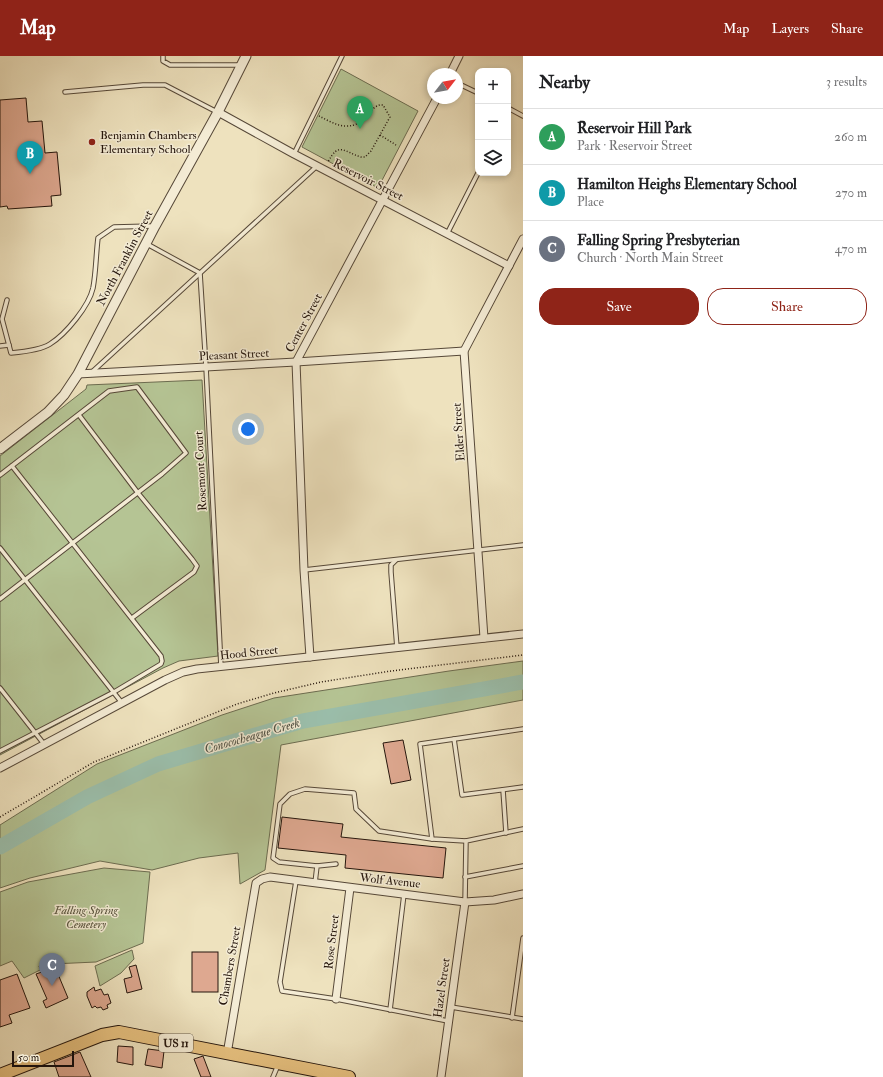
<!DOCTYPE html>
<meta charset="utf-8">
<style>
:root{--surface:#fff;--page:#f2f2f2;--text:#202124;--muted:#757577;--line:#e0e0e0;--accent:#8f2418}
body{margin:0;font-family:"IM FELL Double Pica",serif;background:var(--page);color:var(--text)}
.controls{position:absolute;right:12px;top:12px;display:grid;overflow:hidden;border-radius:8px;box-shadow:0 2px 6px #0003}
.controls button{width:36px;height:36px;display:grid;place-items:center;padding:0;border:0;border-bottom:1px solid var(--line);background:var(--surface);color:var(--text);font:20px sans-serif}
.compass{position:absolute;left:427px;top:12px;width:36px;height:36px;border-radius:50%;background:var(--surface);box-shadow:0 2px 6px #0003;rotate:59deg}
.scale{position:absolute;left:12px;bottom:10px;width:62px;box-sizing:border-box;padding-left:4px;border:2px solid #24150c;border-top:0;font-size:11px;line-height:14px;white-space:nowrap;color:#24150c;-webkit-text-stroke:3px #f4ecd5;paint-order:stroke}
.you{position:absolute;left:248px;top:373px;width:14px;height:14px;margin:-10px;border:3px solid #fff;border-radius:50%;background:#1a73e8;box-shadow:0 0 0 6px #1a73e833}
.badge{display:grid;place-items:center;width:26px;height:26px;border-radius:50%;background:var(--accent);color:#fff;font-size:13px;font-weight:700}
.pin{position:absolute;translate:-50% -33px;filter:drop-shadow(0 1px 2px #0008)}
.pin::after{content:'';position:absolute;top:21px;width:14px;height:12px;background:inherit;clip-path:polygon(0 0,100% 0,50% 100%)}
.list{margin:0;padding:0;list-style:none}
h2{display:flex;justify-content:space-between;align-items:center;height:52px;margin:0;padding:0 16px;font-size:17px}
h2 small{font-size:13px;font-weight:400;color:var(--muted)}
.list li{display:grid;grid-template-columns:26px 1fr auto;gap:12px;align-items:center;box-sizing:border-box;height:56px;padding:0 16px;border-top:1px solid var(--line)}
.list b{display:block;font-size:15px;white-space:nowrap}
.list p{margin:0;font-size:13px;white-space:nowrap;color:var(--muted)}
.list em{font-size:13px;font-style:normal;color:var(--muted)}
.actions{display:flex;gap:8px;padding:12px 16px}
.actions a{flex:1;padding:9px 0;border:1px solid var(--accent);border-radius:16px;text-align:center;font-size:14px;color:var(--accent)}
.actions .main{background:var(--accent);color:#fff}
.icon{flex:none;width:22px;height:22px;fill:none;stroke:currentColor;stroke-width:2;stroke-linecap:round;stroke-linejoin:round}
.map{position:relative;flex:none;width:523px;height:1021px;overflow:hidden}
header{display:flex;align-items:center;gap:24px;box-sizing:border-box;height:56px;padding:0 20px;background:var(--accent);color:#fff}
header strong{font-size:19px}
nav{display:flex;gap:22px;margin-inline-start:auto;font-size:14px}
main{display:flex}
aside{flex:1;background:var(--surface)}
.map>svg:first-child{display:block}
</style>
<header>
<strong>Map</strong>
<nav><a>Map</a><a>Layers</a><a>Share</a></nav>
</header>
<main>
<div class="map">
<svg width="523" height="1021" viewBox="0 0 523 1021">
<rect width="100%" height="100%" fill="#eee2be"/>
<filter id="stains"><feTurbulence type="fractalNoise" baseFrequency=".005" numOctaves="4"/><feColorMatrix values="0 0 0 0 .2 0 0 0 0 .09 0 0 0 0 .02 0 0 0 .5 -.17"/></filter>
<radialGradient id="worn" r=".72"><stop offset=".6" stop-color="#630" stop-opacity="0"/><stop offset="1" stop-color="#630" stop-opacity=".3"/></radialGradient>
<g fill="#b5c494" stroke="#6c6c50">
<polygon points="341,13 418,55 378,132 302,91"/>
<polygon points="202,324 218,600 179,605 163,612 0,699 0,400 86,333 87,329"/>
<polygon points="523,605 523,644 281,689 265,814 240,828 238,797 199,802 152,814 100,805 30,822 0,832 0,769 97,708 222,659 274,642 449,615"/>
<polygon points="104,812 150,816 143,887 96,906 52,908 24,922 12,905 0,910 0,836 28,826"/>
<polygon points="132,894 134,903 121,917 100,930 95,910"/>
</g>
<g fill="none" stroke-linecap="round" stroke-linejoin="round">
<polyline stroke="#9bbfac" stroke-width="15" points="0,791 87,741 158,708 303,665 523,626"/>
</g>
<g fill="#dea890" stroke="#24150c">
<polygon points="26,42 28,66 42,65 45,97 57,96 61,139 51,140 52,150 8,153 7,150 0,151 0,44"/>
<polygon points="403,684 411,724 391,728 383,687"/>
<polygon points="282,761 343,768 341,781 446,792 443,822 345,812 346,799 278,792"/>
<rect x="192" y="896" width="26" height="40"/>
<polygon points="47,907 50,913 55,911 68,942 46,952 43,945 47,943 36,918 42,916 39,910"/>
<polygon points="136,909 142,933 127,937 124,923 132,921 129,911"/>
<polygon points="17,918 30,952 9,959 12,967 0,971 0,924"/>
<polygon points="94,931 95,935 101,933 104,939 108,938 111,947 107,949 108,952 103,954 101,951 97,952 95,950 92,952 87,940 87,936"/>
<polygon points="118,990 133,991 133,1009 117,1006"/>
<polygon points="148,993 164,995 162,1012 145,1009"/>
<polygon points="80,996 91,1021 59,1021 54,1006"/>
<polygon points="203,1000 211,1021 201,1021 194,1003"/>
</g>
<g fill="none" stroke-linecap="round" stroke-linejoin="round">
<g stroke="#564838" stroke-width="5.5">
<g id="service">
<polyline points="163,0 163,5 170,9 240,9"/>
<polyline points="457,27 478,37"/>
<polyline points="65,36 143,29 165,29 217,56"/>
<polyline points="508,52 523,60"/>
<polyline points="294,98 342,0"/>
<polyline points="447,178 478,117"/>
<polyline points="147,188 200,217 206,311 221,611"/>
<path d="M7 244 2 263 11 297C22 296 41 294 50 288 66 278 89 250 93 232 96 216 96 198 98 182L114 171 154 170"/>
<polyline points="0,290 9,289"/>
<polyline points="92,316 317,110"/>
<polyline points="79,359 138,437 192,503 197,510 194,516 132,562"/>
<polyline points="0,419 109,335 137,331 186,397 162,418 0,543"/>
<polyline points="0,492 122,647"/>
<polyline points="396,504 391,509 391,516 397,592"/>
<polyline points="304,514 523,489"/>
<polyline points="0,632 44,688"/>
<polyline points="454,683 462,739 523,731"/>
<polyline points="0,695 114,636 161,608 162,605 161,600 12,410"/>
<polyline points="503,734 506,777"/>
<polyline points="466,785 432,783 420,688 523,673"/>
<polyline points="317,810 279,806 273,802 280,748 290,738 305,733 354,737 356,753 379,775 432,783"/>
<polyline points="465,821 523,810"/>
<polyline points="296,825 280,926 282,935 336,943 448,965"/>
<polyline points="315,827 317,810 336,808"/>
<polyline points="465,846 466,785 523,773"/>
<polyline points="451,951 523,963"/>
<polyline points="390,954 404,838"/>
<polyline points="512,962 523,882"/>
<polyline points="273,1021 278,1009"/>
</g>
</g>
<g stroke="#564838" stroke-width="9">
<g id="minor">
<polyline points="450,18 459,0"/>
<polyline points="218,56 294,98 509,210"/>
<polyline points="78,318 296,306 464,295"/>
<polyline points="484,582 464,295 523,183"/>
<polyline points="310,601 304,514 296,306 437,42"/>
<polyline points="0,712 165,624 183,616 197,613 523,578"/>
<polyline points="336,943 350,832"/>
<polyline points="227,998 256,827 262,823 270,821 465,846 494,844 523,838"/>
<polyline points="441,1021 465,846"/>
</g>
</g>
<g stroke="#564838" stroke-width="11">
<polyline id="tertiary" points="0,393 48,356 64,339 78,318 155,170 218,56 246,0"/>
</g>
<g stroke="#24150c" stroke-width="14">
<polyline id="primary" points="0,1019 102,979 119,976 349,1021"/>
</g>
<g stroke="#24150c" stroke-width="1.5" stroke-dasharray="1 2" stroke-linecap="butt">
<path d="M319 60C327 64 337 70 346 70 366 71 370 47 383 49L390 61 371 95 365 101H361C344 96 339 85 328 106"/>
<polyline points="380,79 396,89"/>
<polyline points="0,761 94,706 237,648 274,637 321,626 391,615 523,599"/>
</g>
<use href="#service" stroke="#f4ecd5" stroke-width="3.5"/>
<use href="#minor" stroke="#f4ecd5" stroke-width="7"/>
<use href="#tertiary" stroke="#f4ecd5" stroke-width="9"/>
<use href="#primary" stroke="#e7c17f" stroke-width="12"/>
</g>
<circle fill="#8f2418" stroke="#f4ecd5" stroke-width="1.5" cx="92" cy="86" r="4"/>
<g text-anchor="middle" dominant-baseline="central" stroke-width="3" stroke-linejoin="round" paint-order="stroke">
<rect fill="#f4ecd5" stroke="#625648" stroke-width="1" x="159" y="978" width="34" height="18" rx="3"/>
<g font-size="11" font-weight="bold" fill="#24150c">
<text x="176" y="987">US 11</text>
</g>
<g font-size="12" fill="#24150c" stroke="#f4ecd5" text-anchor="start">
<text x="100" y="79">Benjamin Chambers<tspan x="100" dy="14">Elementary School</tspan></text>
</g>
<g font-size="12" fill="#24150c" stroke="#f4ecd5">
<text transform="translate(368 124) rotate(27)">Reservoir Street</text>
<text transform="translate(125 202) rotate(-62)">North Franklin Street</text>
<text transform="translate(304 267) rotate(-62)">Center Street</text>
<text transform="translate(234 299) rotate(-3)">Pleasant Street</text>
<text transform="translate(459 376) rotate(-94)">Elder Street</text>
<text transform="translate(201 415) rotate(-93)">Rosemont Court</text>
<text transform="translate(249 597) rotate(-6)">Hood Street</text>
<text transform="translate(390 825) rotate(6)">Wolf Avenue</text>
<text transform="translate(332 886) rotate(-83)">Rose Street</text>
<text transform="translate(230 910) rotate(-80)">Chambers Street</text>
<text transform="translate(442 932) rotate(-82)">Hazel Street</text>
</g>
<g font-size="12" font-style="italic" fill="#57523c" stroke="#f4ecd5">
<text x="86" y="854">Falling Spring<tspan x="86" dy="14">Cemetery</tspan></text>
</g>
<g font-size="13" font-style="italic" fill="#4e5044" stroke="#f4ecd5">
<text transform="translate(252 680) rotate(-16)">Conococheague Creek</text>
</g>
</g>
<rect width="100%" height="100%" filter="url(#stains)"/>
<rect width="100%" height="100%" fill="url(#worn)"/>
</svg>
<div class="controls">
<button>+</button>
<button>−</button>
<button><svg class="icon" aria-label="layers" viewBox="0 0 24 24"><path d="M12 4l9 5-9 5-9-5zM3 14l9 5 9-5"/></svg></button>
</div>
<svg class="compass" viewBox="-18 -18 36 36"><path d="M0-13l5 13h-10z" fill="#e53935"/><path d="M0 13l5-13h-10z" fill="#757577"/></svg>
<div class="scale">50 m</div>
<div class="you"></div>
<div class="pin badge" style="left:360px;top:73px;background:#2e9e5b">A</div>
<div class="pin badge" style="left:30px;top:118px;background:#0f9aa8">B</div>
<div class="pin badge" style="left:52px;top:930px;background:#6b7280">C</div>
</div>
<aside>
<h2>Nearby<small>3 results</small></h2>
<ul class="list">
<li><span class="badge" style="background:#2e9e5b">A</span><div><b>Reservoir Hill Park</b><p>Park · Reservoir Street</p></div><em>260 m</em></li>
<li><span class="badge" style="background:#0f9aa8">B</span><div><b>Hamilton Heighs Elementary School</b><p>Place</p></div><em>270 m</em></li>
<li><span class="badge" style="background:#6b7280">C</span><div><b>Falling Spring Presbyterian</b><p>Church · North Main Street</p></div><em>470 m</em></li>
</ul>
<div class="actions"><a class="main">Save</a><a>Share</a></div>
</aside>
</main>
